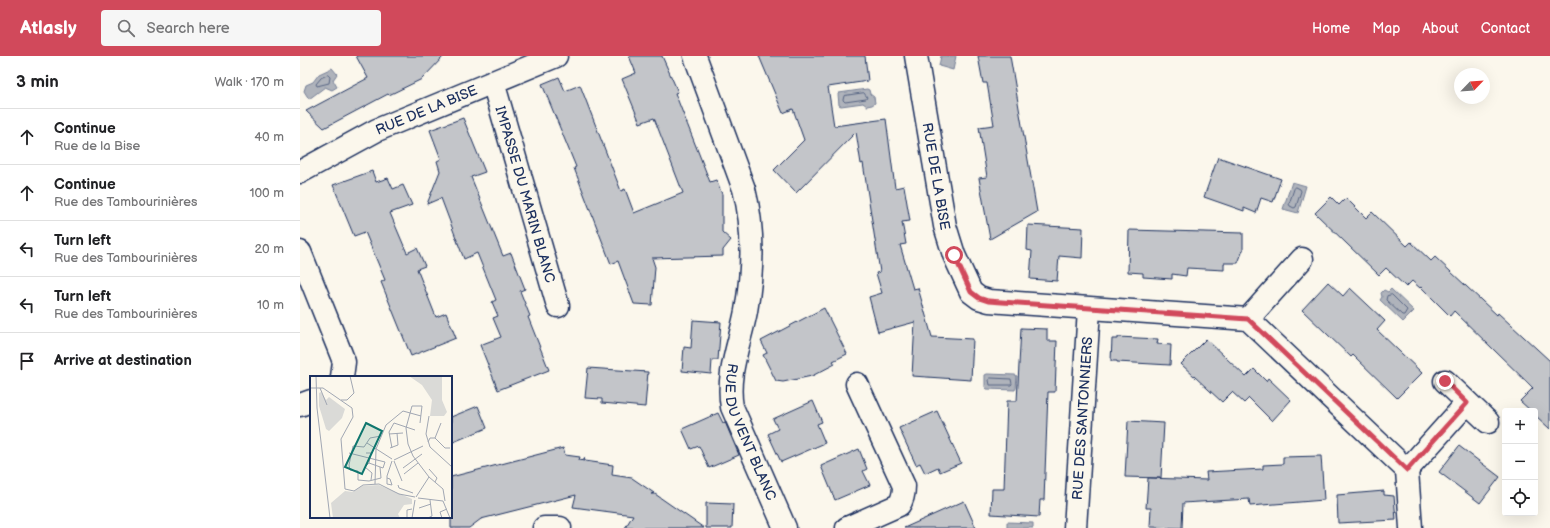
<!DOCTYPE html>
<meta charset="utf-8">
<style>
:root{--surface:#fff;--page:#f6f6f6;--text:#202124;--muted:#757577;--line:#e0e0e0;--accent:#d1495b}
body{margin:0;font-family:"Balsamiq Sans",sans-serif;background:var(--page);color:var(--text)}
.controls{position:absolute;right:12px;bottom:12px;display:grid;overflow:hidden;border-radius:4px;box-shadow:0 4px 16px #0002}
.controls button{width:36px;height:36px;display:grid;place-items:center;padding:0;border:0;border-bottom:1px solid var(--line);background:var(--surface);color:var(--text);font:20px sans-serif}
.compass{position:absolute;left:1154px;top:12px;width:36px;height:36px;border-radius:50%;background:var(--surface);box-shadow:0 4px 16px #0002;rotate:65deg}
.stop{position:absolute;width:12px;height:12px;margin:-9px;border:3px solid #d1495b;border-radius:50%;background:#fff}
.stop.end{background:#d1495b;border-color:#fff;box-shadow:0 1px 4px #0008}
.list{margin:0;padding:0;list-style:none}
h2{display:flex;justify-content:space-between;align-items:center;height:52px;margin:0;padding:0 16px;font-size:17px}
h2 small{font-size:13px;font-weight:400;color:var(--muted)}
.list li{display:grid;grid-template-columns:26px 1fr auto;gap:12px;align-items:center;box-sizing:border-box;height:56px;padding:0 16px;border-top:1px solid var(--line)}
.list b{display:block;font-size:15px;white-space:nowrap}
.list p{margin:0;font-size:13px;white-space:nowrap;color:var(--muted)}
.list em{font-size:13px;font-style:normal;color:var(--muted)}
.icon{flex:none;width:22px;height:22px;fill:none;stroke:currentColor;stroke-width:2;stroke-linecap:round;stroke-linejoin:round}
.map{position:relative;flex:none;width:1250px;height:472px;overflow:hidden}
header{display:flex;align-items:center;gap:24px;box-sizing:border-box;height:56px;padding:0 20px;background:var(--accent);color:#fff}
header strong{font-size:19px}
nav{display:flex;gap:22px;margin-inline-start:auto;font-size:14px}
.search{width:280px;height:36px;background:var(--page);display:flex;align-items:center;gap:10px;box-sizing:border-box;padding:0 14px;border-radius:4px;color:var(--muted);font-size:15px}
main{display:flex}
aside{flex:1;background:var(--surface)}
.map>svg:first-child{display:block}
</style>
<header>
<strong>Atlasly</strong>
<div class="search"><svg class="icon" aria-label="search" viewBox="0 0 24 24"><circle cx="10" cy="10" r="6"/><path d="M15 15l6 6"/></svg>Search here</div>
<nav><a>Home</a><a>Map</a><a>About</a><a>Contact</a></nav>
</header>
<main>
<aside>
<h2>3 min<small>Walk · 170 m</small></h2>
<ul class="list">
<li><svg class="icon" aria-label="ahead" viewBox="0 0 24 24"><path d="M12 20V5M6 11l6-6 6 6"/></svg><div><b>Continue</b><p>Rue de la Bise</p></div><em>40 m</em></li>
<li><svg class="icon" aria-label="ahead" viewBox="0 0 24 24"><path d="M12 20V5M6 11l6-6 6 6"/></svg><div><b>Continue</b><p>Rue des Tambourinières</p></div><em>100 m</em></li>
<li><svg class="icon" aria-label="left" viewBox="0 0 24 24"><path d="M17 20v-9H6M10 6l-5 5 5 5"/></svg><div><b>Turn left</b><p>Rue des Tambourinières</p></div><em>20 m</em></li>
<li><svg class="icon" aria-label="left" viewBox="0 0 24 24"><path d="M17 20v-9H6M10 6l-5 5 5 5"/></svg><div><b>Turn left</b><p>Rue des Tambourinières</p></div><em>10 m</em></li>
<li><svg class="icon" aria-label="arrive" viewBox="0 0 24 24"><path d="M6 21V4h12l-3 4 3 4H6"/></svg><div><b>Arrive at destination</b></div></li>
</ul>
</aside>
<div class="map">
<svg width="1250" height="472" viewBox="0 0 1250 472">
<rect width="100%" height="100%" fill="#fbf7ec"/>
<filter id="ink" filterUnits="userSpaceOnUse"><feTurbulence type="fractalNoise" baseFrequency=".025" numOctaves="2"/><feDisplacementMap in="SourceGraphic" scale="8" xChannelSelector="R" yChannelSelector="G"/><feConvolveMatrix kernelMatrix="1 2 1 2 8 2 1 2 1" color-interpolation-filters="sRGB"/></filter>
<g filter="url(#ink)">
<g fill="#afb3bb" stroke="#747e96">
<polygon points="641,0 656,0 653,14 639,10"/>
<polygon points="32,12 37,18 33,24 37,31 32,34 25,31 9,43 4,35 6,29 13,26 19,18"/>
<polygon points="567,33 569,34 570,38 574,41 575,47 572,49 567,50 563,47 541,50 539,49 538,38 539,37"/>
<polygon points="992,126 1006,130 998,157 983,153"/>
<polygon points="1091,233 1114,255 1103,266 1080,244 1082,241 1081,237 1084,234 1088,236"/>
<polygon points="687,318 715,319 717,320 716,332 715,334 687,333 685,331 685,319"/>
<polygon points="707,466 733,467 733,472 707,472"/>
</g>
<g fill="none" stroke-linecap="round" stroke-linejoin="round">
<g stroke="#566483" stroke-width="1">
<polygon points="28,19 30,21 29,27 17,30 16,28 21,22"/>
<polygon points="564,37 567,41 566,43 545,46 543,44 544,40"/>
<polygon points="996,131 1000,133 1001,135 996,151 994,152 990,150 989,148 994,133"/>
<polygon points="1092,239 1107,254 1104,259 1102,259 1086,244 1087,240"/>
<polygon points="691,322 711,323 712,328 711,329 690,329 689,324"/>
</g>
</g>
<g fill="#c3c5c9" stroke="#1b2f5e">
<polygon points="56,0 144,0 122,23 89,39 88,38 24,72 6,55 68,22"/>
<polygon points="329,0 362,0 378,36 375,37 410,126 416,124 422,138 422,176 431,184 423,194 423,200 352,202 355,211 352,249 334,248 318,205 311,208 274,112 276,111 242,28 259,21 265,35 280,29 321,135 325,133 334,157 383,137 354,62 340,67 322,23 336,17"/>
<polygon points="459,0 565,0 568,25 528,31 534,70 586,63 595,132 604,130 610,165 602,166 606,188 600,189 613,233 618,232 632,281 673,283 671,324 612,320 615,266 578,276 569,241 582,237 576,217 580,216 563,107 561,108 556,76 496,137 474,114 504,84 493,53 483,57"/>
<polygon points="678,0 710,0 737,156 690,183 679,122 687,121 679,71 694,69 687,27 683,27"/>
<polygon points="163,62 185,116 171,121 203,200 211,197 225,233 220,235 230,260 228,261 249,314 198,334 180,289 201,281 193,262 198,260 192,246 196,244 177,197 164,203 141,142 127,148 140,115 137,105 141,103 130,74"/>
<polygon points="918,101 981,123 973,146 961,142 956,157 944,152 944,155 904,141"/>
<polygon points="72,115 76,126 88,122 93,133 103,129 112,149 90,157 107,197 117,192 125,210 117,213 136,261 146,257 156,282 111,300 81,226 85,224 65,176 54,180 33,129"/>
<polygon points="1031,141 1039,149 1046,142 1066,162 1072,156 1107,190 1111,186 1131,205 1135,201 1197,259 1198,257 1250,305 1250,373 1235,359 1235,355 1231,355 1220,345 1233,332 1154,255 1150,260 1121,231 1120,232 1112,225 1106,231 1086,212 1079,219 1015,157"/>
<polygon points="728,169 783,172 782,202 759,200 757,225 730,223 732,195 727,194"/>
<polygon points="829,174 943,177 943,194 938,207 924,207 924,214 887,212 886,220 872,218 872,223 843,221 843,217 828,216"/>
<polygon points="1028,226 1043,240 1050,232 1085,265 1077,274 1122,317 1097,342 1053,299 1051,301 1002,254"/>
<polygon points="524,252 547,298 533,305 535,308 512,320 483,326 476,325 463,299 467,297 461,285"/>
<polygon points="393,264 421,266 418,304 412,304 411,318 382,315 384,291 391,292"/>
<polygon points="721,272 747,273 747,285 757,285 755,336 748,336 744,444 740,444 739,461 691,458 692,433 704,433 707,345 717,345"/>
<polygon points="818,281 858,283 857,288 871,289 870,309 817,306 817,305 811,305 812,283 818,283"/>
<polygon points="906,283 946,321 954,313 966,325 968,322 991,344 972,365 949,342 944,347 932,336 922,346 881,308"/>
<polygon points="288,312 348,316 345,351 302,347 302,343 285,342"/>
<polygon points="513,345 522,366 517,368 525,387 481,406 468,378 478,373 473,363"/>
<polygon points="178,350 187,372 151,387 151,361"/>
<polygon points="637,355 661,407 640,416 638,411 625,417 620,407 616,409 599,372"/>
<polygon points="418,357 423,367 425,366 439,399 409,412 399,390 391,393 382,373"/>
<polygon points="828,365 864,367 861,422 825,421"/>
<polygon points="1159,390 1200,421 1180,447 1139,416"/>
<polygon points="263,392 265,399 280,401 279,404 284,405 284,402 285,405 313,409 312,419 332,422 354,437 351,438 355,438 404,472 325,472 333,459 273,451 276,439 181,463 169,472 151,472 151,421"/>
<polygon points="559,393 567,413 563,415 570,429 535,444 521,410"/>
<polygon points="1021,400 1024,444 950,450 949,443 883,447 882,472 850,471 851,452 846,452 848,422 907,424 906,416 963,413 963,409 983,408 983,401"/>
<polygon points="1084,435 1084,439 1094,440 1096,464 1038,467 1037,439"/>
<polygon points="664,445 676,472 604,472"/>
<polygon points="406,447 433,448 432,472 406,472"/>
</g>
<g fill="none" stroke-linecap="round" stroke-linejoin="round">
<g stroke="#1b2f5e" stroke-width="25">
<g id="minor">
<path id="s1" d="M395 0 444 133C454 172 453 215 446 255 440 287 426 319 432 351L485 472"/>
<path id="s2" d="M616 0 645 170 654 199 671 236 679 242 689 245 948 263 1107 414 1111 472"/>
<path id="s3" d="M193 26 258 250"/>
<path id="s4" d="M0 116 77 74 256 0"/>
<polyline points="0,196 41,298 44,306 42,321"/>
<polyline points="948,263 1002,203"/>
<polyline points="1145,325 1188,366"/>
<polyline points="0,349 11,345"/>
<polyline points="1107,414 1167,347"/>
<polyline points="244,472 260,472"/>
<path d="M547 472 599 449C603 443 604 437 604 430L557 328"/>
<path id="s5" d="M775 472 789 253"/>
</g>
</g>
<use href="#minor" stroke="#fbf7ec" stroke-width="22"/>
</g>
</g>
<g fill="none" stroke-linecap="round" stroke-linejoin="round" filter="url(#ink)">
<polyline stroke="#d1495b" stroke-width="5" points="654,199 671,236 679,242 688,245 948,263 1107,414 1167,347 1145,325"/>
</g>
<g text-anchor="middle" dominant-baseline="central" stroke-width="3.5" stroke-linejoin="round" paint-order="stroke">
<g font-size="14" fill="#1b2f5e" stroke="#fbf7ec">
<text stroke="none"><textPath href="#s4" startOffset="141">RUE DE LA BISE</textPath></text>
<text stroke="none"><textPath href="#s2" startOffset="122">RUE DE LA BISE</textPath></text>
<text stroke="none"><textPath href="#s3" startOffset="117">IMPASSE DU MARIN BLANC</textPath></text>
<text stroke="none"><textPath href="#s5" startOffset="110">RUE DES SANTONNIERS</textPath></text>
<text stroke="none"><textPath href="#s1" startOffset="391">RUE DU VENT BLANC</textPath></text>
</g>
</g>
<g transform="translate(10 320)">
<rect width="142" height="142" fill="#fbf7ec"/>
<path d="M99 0H132V24L137 36 134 40H120L122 24 112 9ZM11 16 16 24 19 21 35 33 32 42 19 55 16 53 9 30V17ZM69 109 102 123V128L94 129 88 138 90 142H23L21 127 35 115 43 116 52 110Z" fill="#dadad7"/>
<path fill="none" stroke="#a1a7b3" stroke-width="1" d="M6 0 7 32 20 142M0 12H13L42 32 43 41 31 63 35 113 44 115 53 109 69 108 89 118 105 121M10 12 17 29M31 24H37L44 17 40 0M119 40 116 58 120 71 142 91M79 58 93 57M125 62 131 47M118 66 120 62H125L135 72H140M57 67 82 83M80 72 88 69 87 57M82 72 79 56 84 47 105 54M39 77 75 86 73 92 59 87M56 77H61L59 87 55 91 62 97 61 104M84 84 113 70M84 85 92 105M70 91 71 102 59 105 48 104V95L40 94 39 89 43 70 54 71 60 62 71 60M93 92 112 78M119 93 127 102 125 106M94 98 108 87M119 101 133 113 135 125M77 102 80 103 82 109 77 108V100L82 85M65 108 66 73 76 49 93 35 111 40M88 109 89 112 103 117M106 121 119 101 103 80 98 68 96 52 102 30H112L110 47M108 122 133 125M133 125 140 142M109 132 121 128M97 142V134L102 133M102 142 105 124M118 142 122 140 120 124M132 142 130 136 137 133"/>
<path fill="#0f766e" fill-opacity="0.15" stroke="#0f766e" stroke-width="2" d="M56 47 72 55 52 98 35 91Z"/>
<rect width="142" height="142" fill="none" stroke="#1b2f5e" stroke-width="2"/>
</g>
</svg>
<div class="controls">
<button>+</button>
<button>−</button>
<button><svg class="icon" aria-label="locate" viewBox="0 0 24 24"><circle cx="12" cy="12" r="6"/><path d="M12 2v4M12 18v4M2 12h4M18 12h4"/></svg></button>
</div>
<svg class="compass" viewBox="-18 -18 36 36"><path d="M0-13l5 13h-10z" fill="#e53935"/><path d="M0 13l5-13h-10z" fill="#757577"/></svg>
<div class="stop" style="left:654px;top:199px"></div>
<div class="stop end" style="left:1145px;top:325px"></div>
</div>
</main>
